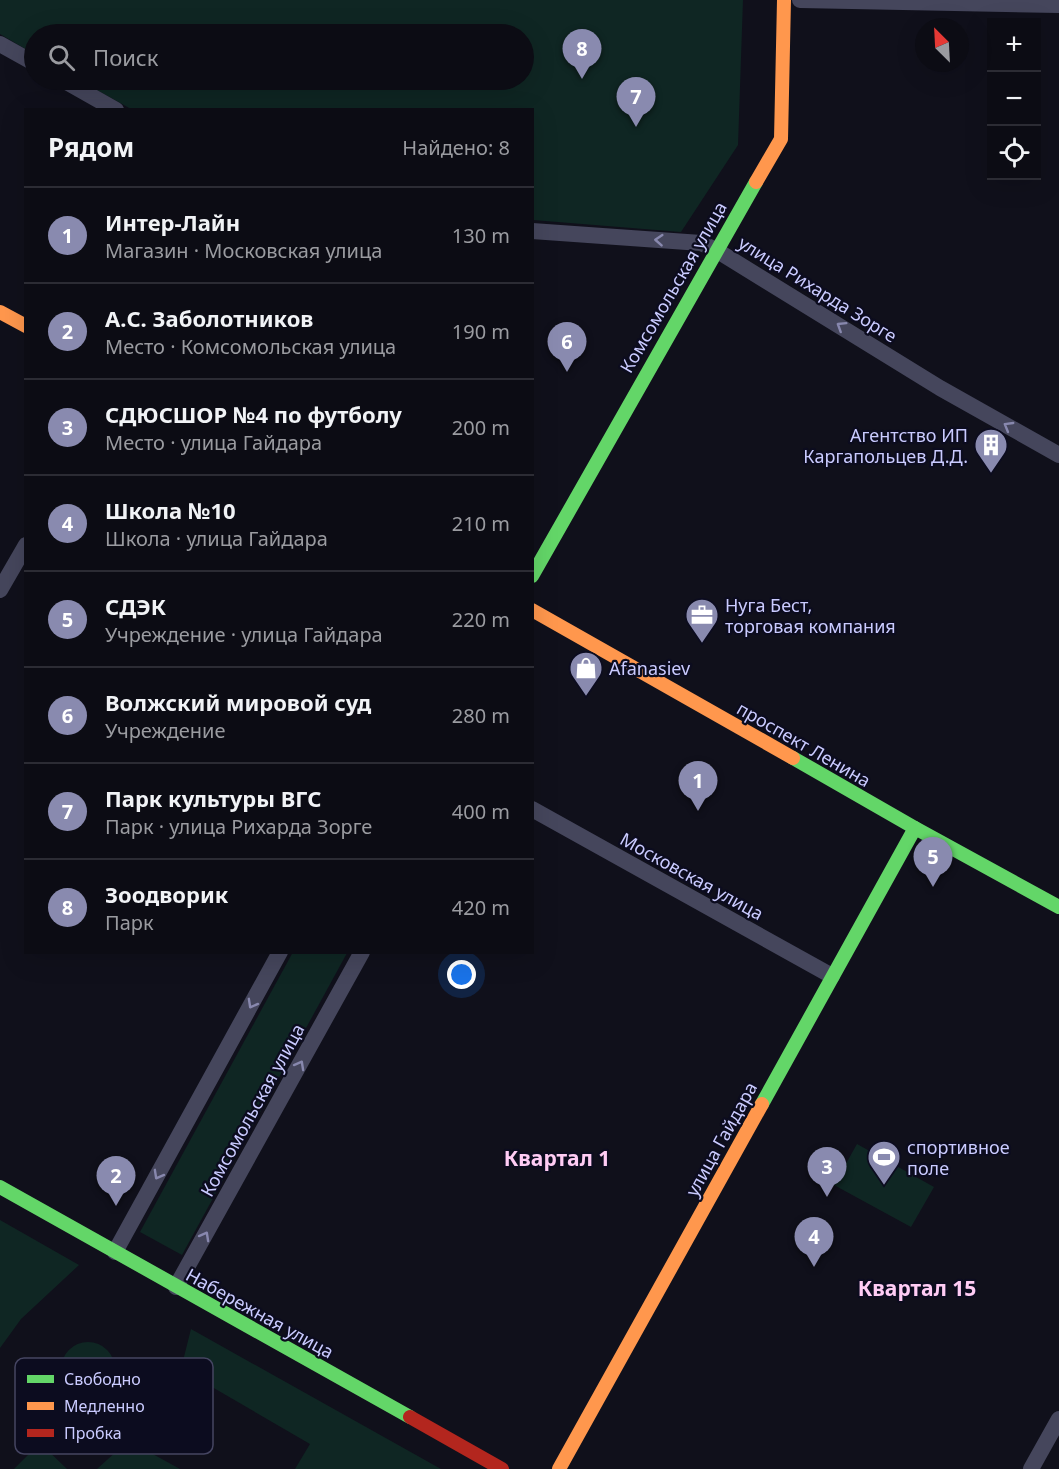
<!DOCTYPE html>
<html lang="ru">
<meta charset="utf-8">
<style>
:root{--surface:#0c0c14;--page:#15151d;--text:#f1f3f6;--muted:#9a9ba0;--line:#2c2c34;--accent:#898aaf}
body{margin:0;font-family:"Noto Sans",sans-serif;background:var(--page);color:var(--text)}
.controls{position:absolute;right:18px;top:18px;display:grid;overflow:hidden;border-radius:0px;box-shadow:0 6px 24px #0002}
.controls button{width:54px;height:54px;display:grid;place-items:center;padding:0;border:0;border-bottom:2px solid var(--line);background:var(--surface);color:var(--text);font:30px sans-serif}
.compass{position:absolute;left:915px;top:18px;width:54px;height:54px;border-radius:50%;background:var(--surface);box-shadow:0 6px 24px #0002;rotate:336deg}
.you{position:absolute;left:462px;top:975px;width:21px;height:21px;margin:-15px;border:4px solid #fff;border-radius:50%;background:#1a73e8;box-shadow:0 0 0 9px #1a73e833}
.badge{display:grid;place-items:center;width:39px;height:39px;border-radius:50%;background:var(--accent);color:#fff;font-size:20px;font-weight:700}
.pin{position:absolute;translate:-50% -50px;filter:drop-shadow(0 2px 3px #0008)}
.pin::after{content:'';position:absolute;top:32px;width:21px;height:18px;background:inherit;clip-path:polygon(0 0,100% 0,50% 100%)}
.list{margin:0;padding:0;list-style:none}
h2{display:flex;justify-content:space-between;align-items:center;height:78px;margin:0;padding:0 24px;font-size:26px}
h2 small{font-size:20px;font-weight:400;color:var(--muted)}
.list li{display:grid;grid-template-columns:39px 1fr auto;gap:18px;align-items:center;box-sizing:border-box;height:96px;padding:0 24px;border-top:2px solid var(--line)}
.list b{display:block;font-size:22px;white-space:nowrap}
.list p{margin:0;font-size:20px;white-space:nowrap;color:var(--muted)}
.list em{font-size:20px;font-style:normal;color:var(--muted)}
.icon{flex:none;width:33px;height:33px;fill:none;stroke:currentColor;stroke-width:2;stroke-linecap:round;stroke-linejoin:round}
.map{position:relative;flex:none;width:1059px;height:1469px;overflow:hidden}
.search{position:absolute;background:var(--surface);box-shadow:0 6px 24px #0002;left:24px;top:24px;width:510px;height:66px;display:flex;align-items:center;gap:15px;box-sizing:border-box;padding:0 21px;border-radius:33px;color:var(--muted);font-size:22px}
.panel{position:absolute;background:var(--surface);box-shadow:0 6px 24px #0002;left:24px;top:108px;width:510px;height:846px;border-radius:0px}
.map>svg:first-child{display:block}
</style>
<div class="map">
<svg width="1059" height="1469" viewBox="0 0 1059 1469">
<rect width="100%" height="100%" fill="#10101b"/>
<g fill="#0f2623">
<polygon points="0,0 743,0 738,145 681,232 533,220 532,110 131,109 79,80 524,80 524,34 34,34 34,54 0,34"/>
<polygon points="293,952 347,953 182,1255 140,1232"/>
<polygon points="857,1144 934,1187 911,1227 834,1185"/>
<polygon points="0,1220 79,1265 21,1319 0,1348"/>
<polygon points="191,1329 441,1469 295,1469 310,1444 181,1369"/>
<circle cx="88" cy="1369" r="27"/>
<polygon points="128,1441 129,1441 180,1469 97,1469"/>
<polygon points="40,1443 67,1469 14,1469"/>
</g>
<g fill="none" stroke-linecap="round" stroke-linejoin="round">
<g stroke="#45465c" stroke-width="16">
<polyline points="800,0 1059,5"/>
<polyline points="0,44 34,63"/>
<polyline points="63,80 116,110"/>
<polyline points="532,231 701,243 716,250 940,388 1059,455"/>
<polyline points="0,590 26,545"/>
<polyline points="532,809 832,976"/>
<polyline points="115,1252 280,952"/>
<polyline points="176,1287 362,952"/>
<polyline points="1031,1469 1059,1419"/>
</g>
<g stroke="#63d668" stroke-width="14">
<polyline points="532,576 756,182"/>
<polyline points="793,758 915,828 1059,907"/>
<polyline points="762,1104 915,828"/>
<polyline points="0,1187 410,1417"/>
</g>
<g stroke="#ff974d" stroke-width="14">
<polyline points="756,182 781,139 784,0"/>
<polyline points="0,312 26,326"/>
<polyline points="532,610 793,758"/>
<polyline points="559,1469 762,1104"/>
</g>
<polyline stroke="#b3261e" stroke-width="14" points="410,1417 502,1469"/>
</g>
<defs><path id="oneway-chevron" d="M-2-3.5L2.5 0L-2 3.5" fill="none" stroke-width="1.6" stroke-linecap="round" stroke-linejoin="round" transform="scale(1.5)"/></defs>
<g stroke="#8888ae">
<use href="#oneway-chevron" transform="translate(659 240) rotate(-176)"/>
<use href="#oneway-chevron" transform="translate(841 326) rotate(-148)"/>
<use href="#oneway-chevron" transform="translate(1008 426) rotate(-150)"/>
<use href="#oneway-chevron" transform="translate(252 1004) rotate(119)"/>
<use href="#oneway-chevron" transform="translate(300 1065) rotate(-61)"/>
<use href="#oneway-chevron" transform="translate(158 1175) rotate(119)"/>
<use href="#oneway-chevron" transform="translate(205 1236) rotate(-61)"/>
</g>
<defs>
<g id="building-pin" transform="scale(1.725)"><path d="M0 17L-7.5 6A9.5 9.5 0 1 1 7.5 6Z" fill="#898aaf" stroke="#0c0c1f"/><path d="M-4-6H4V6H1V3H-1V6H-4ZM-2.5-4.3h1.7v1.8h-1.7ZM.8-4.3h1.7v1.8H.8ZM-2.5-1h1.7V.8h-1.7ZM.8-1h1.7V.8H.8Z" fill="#fff"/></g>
<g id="office-pin" transform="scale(1.725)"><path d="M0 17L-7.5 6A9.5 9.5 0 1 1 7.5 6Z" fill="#898aaf" stroke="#0c0c1f"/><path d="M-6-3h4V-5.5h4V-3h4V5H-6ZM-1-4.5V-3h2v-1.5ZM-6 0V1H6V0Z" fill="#fff"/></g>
<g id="shop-pin" transform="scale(1.725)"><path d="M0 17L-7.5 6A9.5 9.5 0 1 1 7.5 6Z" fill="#898aaf" stroke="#0c0c1f"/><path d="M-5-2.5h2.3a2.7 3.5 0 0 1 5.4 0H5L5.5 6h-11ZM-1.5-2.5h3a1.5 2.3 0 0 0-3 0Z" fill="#fff"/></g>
<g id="stadium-pin" transform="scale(1.725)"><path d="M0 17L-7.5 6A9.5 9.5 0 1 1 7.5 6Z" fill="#898aaf" stroke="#0c0c1f"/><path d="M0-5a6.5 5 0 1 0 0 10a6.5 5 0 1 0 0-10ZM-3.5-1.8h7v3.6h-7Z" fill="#fff"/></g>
</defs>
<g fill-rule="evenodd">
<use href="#building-pin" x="991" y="445"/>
<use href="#office-pin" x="702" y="615"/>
<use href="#shop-pin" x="586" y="668"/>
<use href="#stadium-pin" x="884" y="1157"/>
</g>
<g text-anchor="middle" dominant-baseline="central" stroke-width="4.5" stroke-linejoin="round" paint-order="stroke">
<g font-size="18" fill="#cacbff" stroke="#0c0c1f">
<text transform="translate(673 287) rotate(-60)">Комсомольская улица</text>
<text transform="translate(818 289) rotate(32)">улица Рихарда Зорге</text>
<text transform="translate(804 744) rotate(30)">проспект Ленина</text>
<text transform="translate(692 876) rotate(29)">Московская улица</text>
<text transform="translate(252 1110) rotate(-61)">Комсомольская улица</text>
<text transform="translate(721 1139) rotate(-61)">улица Гайдара</text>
<text transform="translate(260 1313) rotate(29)">Набережная улица</text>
</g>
<g font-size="18" fill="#cacbff" stroke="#0c0c1f" text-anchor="start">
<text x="968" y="435" text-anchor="end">Агентство ИП<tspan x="968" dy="21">Каргапольцев Д.Д.</tspan></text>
<text x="725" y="605">Нуга Бест,<tspan x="725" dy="21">торговая компания</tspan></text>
<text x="609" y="668">Afanasiev</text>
<text x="907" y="1147">спортивное<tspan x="907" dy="21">поле</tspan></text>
</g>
<g font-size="21" font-weight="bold" fill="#ffccf4" stroke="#0c0c1f">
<text x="557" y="1158">Квартал 1</text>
<text x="917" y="1288">Квартал 15</text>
</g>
</g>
<rect x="15" y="1358" width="198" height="96" rx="9" fill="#0c0c1f" stroke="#454562" stroke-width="1.5"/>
<rect x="27" y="1375" width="27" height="8" fill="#63d668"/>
<rect x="27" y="1402" width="27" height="8" fill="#ff974d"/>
<rect x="27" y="1429" width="27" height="8" fill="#b3261e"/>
<g font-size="16" fill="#cacbff">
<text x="64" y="1385">Свободно</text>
<text x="64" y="1412">Медленно</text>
<text x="64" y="1439">Пробка</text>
</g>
</svg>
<div class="controls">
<button>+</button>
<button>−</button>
<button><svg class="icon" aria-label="locate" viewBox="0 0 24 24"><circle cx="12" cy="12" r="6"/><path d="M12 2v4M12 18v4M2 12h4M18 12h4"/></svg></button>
</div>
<svg class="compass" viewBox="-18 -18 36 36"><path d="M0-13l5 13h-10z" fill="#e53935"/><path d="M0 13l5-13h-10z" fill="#9a9ba0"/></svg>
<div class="you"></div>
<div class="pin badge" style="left:698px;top:811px">1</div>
<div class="pin badge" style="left:116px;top:1206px">2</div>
<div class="pin badge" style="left:827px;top:1197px">3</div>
<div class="pin badge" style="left:814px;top:1267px">4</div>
<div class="pin badge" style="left:933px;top:887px">5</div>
<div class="pin badge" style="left:567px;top:372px">6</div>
<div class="pin badge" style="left:636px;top:127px">7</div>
<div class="pin badge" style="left:582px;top:79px">8</div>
<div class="search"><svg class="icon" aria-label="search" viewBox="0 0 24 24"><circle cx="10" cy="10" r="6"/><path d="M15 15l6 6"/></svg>Поиск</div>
<section class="panel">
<h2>Рядом<small>Найдено: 8</small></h2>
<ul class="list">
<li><span class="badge">1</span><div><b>Интер-Лайн</b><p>Магазин · Московская улица</p></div><em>130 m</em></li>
<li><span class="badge">2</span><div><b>А.С. Заболотников</b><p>Место · Комсомольская улица</p></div><em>190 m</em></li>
<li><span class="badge">3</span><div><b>СДЮСШОР №4 по футболу</b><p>Место · улица Гайдара</p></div><em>200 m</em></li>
<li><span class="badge">4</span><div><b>Школа №10</b><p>Школа · улица Гайдара</p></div><em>210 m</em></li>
<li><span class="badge">5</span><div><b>СДЭК</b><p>Учреждение · улица Гайдара</p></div><em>220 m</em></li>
<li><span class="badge">6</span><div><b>Волжский мировой суд</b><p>Учреждение</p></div><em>280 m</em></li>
<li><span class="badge">7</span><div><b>Парк культуры ВГС</b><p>Парк · улица Рихарда Зорге</p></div><em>400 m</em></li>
<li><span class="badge">8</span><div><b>Зоодворик</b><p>Парк</p></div><em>420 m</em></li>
</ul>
</section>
</div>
